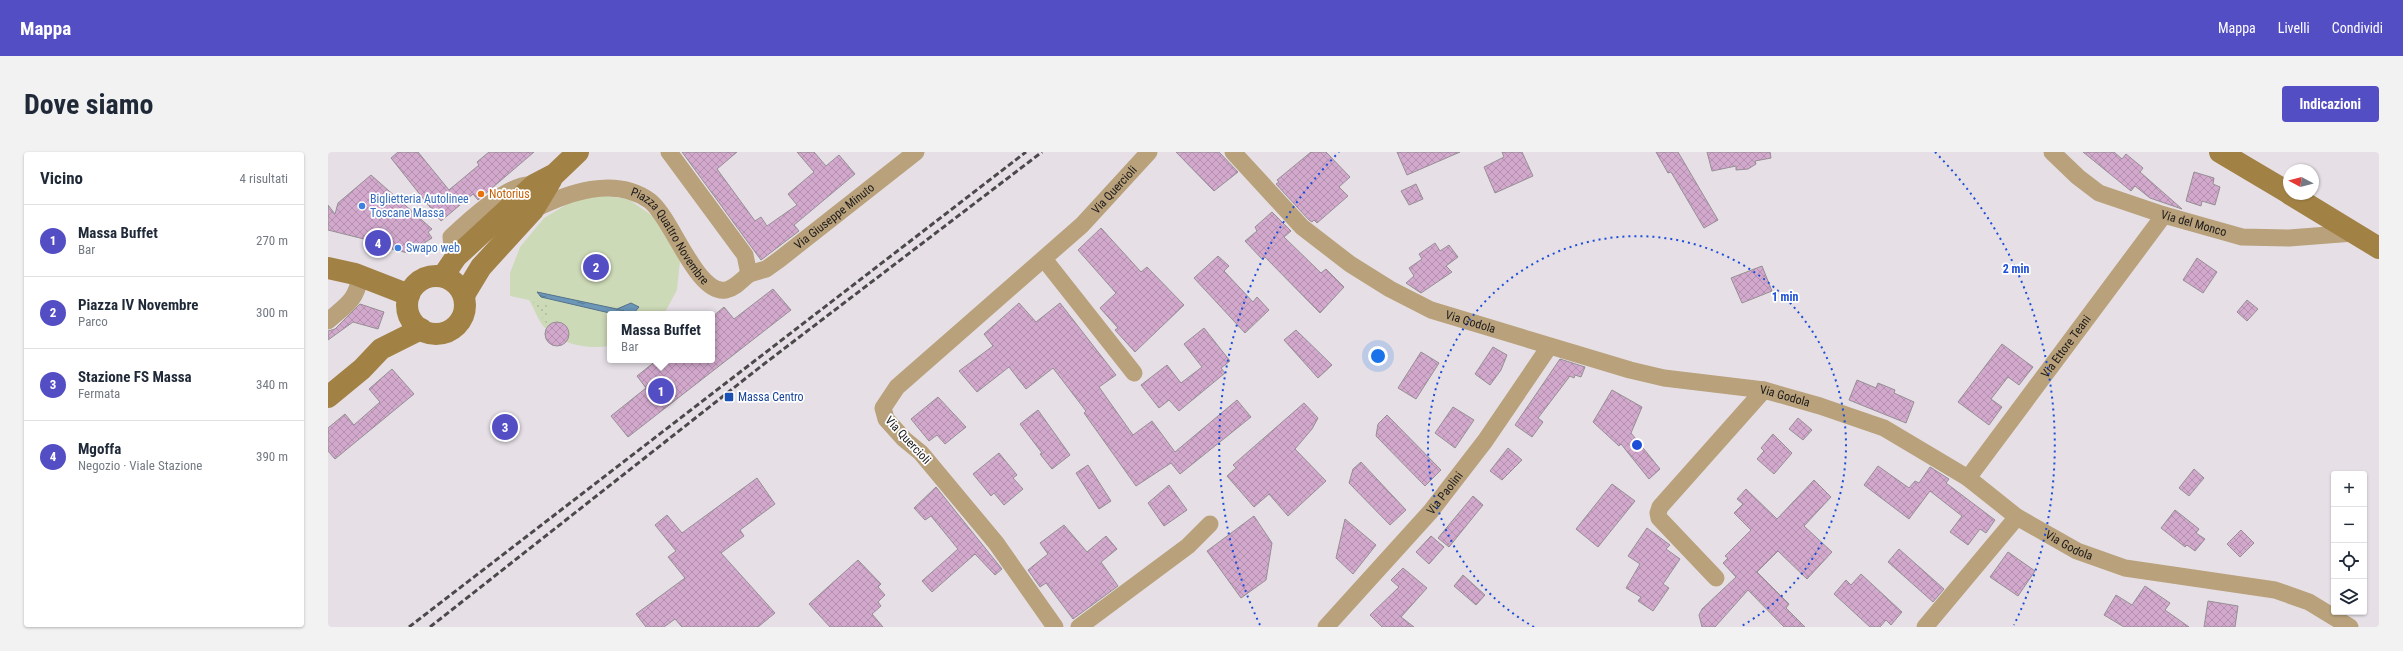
<!DOCTYPE html>
<html lang="it">
<meta charset="utf-8">
<style>
:root{--surface:#fff;--page:#f2f2f3;--text:#1f2937;--muted:#747a83;--line:#e0e1e3;--accent:#544ec5}
body{margin:0;font-family:"Roboto Condensed",sans-serif;background:var(--page);color:var(--text)}
.controls{position:absolute;right:12px;bottom:12px;display:grid;overflow:hidden;border-radius:4px;box-shadow:0 1px 3px #0004}
.controls button{width:36px;height:36px;display:grid;place-items:center;padding:0;border:0;border-bottom:1px solid var(--line);background:var(--surface);color:var(--text);font:20px sans-serif}
.compass{position:absolute;left:1955px;top:12px;width:36px;height:36px;border-radius:50%;background:var(--surface);box-shadow:0 1px 3px #0004;rotate:277deg}
.you{position:absolute;left:1050px;top:204px;width:14px;height:14px;margin:-10px;border:3px solid #fff;border-radius:50%;background:#1a73e8;box-shadow:0 0 0 6px #1a73e833}
.badge{display:grid;place-items:center;width:26px;height:26px;border-radius:50%;background:var(--accent);color:#fff;font-size:13px;font-weight:700}
.pin{position:absolute;translate:-50% -50%;border:2px solid #fff;box-shadow:0 1px 4px #0006}
.popup{position:absolute;left:279px;top:159px;width:108px;height:52px;box-sizing:border-box;display:grid;place-content:center;border-radius:4px;background:var(--surface);filter:drop-shadow(0 1px 3px #0005);font-size:13px;white-space:nowrap;color:var(--muted)}
.popup b{font-size:15px;color:var(--text)}
.popup::after{content:'';position:absolute;left:50%;top:100%;margin-left:-8px;border:8px solid transparent;border-top-color:var(--surface)}
.list{margin:0;padding:0;list-style:none}
h2{display:flex;justify-content:space-between;align-items:center;height:52px;margin:0;padding:0 16px;font-size:17px}
h2 small{font-size:13px;font-weight:400;color:var(--muted)}
.list li{display:grid;grid-template-columns:26px 1fr auto;gap:12px;align-items:center;box-sizing:border-box;height:72px;padding:0 16px;border-top:1px solid var(--line)}
.list b{display:block;font-size:15px;white-space:nowrap}
.list p{margin:0;font-size:13px;white-space:nowrap;color:var(--muted)}
.list em{font-size:13px;font-style:normal;color:var(--muted)}
.icon{flex:none;width:22px;height:22px;fill:none;stroke:currentColor;stroke-width:2;stroke-linecap:round;stroke-linejoin:round}
.map{position:relative;flex:none;width:2051px;height:475px;overflow:hidden;border-radius:4px}
header{display:flex;align-items:center;gap:24px;box-sizing:border-box;height:56px;padding:0 20px;background:var(--accent);color:#fff}
header strong{font-size:19px}
nav{display:flex;gap:22px;margin-inline-start:auto;font-size:14px}
.intro{display:flex;align-items:center;justify-content:space-between;box-sizing:border-box;height:96px;padding:0 24px}
h1{margin:0;font-size:28px}
.button{padding:10px 18px;border-radius:4px;background:var(--accent);color:#fff;font-size:14px;font-weight:700}
main{display:flex;gap:24px;padding:0 24px}
aside{flex:1;background:var(--surface);border-radius:4px;box-shadow:0 1px 3px #0004}
.map>svg:first-child{display:block}
</style>
<header>
<strong>Mappa</strong>
<nav><a>Mappa</a><a>Livelli</a><a>Condividi</a></nav>
</header>
<div class="intro"><h1>Dove siamo</h1><a class="button">Indicazioni</a></div>
<main>
<aside>
<h2>Vicino<small>4 risultati</small></h2>
<ul class="list">
<li><span class="badge">1</span><div><b>Massa Buffet</b><p>Bar</p></div><em>270 m</em></li>
<li><span class="badge">2</span><div><b>Piazza IV Novembre</b><p>Parco</p></div><em>300 m</em></li>
<li><span class="badge">3</span><div><b>Stazione FS Massa</b><p>Fermata</p></div><em>340 m</em></li>
<li><span class="badge">4</span><div><b>Mgoffa</b><p>Negozio · Viale Stazione</p></div><em>390 m</em></li>
</ul>
</aside>
<div class="map">
<svg width="2051" height="475" viewBox="0 0 2051 475">
<defs>
<pattern id="garden-dots" width="8" height="8" patternUnits="userSpaceOnUse"><rect width="8" height="8" fill="#cddab7"/><path d="M2 2h.1M6 6h.1" fill="none" stroke="#afba9d" stroke-width="1.8" stroke-linecap="round"/></pattern>
<pattern id="water-ripples" width="26" height="14" patternUnits="userSpaceOnUse"><rect width="26" height="14" fill="#6c97b9"/><path d="M2 4q2-2 4 0t4 0M15 11q2-2 4 0t4 0" fill="none" stroke="#587a96"/></pattern>
<pattern id="building-cross-hatch" width="8" height="8" patternUnits="userSpaceOnUse"><rect width="8" height="8" fill="#d2a8cd"/><path d="M0 0l8 8M0 8l8-8" fill="none" stroke="#b490af"/></pattern>
</defs>
<rect width="100%" height="100%" fill="#e6e0e6"/>
<path fill="#cddab7" d="M270 43 300 47 329 67 352 109 349 138 336 162H282V194C258 197 238 194 218 177 211 171 206 156 201 148L182 144V121L192 95 216 66 241 51Z"/>
<g fill="url(#garden-dots)">
<polygon points="204,150 220,153 220,164 223,172 220,174"/>
<circle cx="229" cy="182" r="10"/>
</g>
<polygon fill="url(#water-ripples)" stroke="#54728a" points="209,140 289,157 303,151 311,155 305,162 286,162 213,145"/>
<g fill="url(#building-cross-hatch)" stroke="#958f94">
<polygon points="70,0 90,0 121,38 151,13 149,10 161,0 206,0 150,48 145,42 113,69 63,6"/>
<polygon points="354,0 409,0 389,17 427,69 433,65 439,74 469,53 460,42 486,20 469,0 486,0 498,14 511,3 527,22 466,73 471,79 433,108"/>
<polygon points="848,0 891,0 910,20 886,39"/>
<polygon points="983,0 998,0 1022,25 1011,35 1020,44 989,71 986,68 984,70 981,68 948,32 951,30 949,28"/>
<polygon points="1069,0 1132,0 1079,23"/>
<polygon points="1174,0 1194,0 1205,24 1167,41 1156,15 1176,5"/>
<polygon points="1328,0 1350,0 1390,68 1376,76 1343,20 1340,21"/>
<polygon points="1379,0 1442,0 1443,6 1427,9 1428,12 1420,17 1408,18 1408,14 1384,19"/>
<polygon points="1755,0 1786,0 1794,7 1798,2 1815,16 1812,20 1854,57 1822,46 1807,34 1803,39"/>
<polygon points="1866,20 1886,26 1885,32 1892,35 1887,53 1874,49 1873,54 1858,49"/>
<polygon points="43,23 104,77 100,80 104,86 80,101 39,91 40,88 0,78 0,53 7,62 10,51"/>
<polygon points="1088,32 1095,47 1081,53 1073,39"/>
<polygon points="944,60 963,79 956,85 993,121 998,117 1016,135 992,161 937,105 934,107 917,89 929,79 927,75"/>
<polygon points="773,76 813,120 819,115 856,153 807,200 787,178 790,176 772,156 788,141 750,98"/>
<polygon points="1107,91 1112,99 1121,93 1130,105 1118,114 1124,120 1093,141 1078,131 1086,124 1081,116 1094,107 1091,102"/>
<polygon points="890,104 901,114 896,119 925,150 929,145 941,158 917,181 866,126"/>
<polygon points="1869,106 1889,120 1875,141 1855,128"/>
<polygon points="1434,114 1444,139 1414,151 1403,126"/>
<polygon points="445,137 463,158 300,285 283,264 318,236 309,224 329,208 384,208 384,165 396,155 406,167"/>
<polygon points="1919,148 1930,157 1919,169 1909,160"/>
<polygon points="691,151 708,170 732,151 788,223 771,235 805,283 824,269 847,300 909,248 923,265 852,322 843,311 808,334 756,261 758,259 725,216 698,237 681,215 649,240 631,219 665,194 656,182"/>
<polygon points="32,152 56,160 50,177 25,170 0,188 0,179 7,177"/>
<circle cx="229" cy="182" r="12"/>
<polygon points="876,176 902,209 893,216 897,221 851,259 841,248 831,256 813,233 839,213 853,231 874,215 856,192"/>
<polygon points="968,178 1004,213 990,226 956,188"/>
<polygon points="1674,192 1705,215 1691,233 1680,225 1663,247 1674,255 1661,273 1630,250"/>
<polygon points="1165,195 1179,203 1173,218 1162,233 1147,222"/>
<polygon points="1093,200 1111,211 1088,247 1070,236"/>
<polygon points="1232,207 1257,215 1253,225 1247,223 1246,226 1242,224 1210,266 1215,270 1204,285 1187,273"/>
<polygon points="64,217 86,242 7,307 0,299 0,276 17,262 26,273 52,250 41,237"/>
<polygon points="1529,228 1548,236 1550,231 1567,238 1566,241 1586,250 1578,271 1521,248"/>
<polygon points="1284,238 1314,255 1303,281 1332,317 1321,327 1293,292 1291,294 1265,270"/>
<polygon points="610,245 638,275 617,292 609,283 601,289 583,267"/>
<polygon points="976,251 990,266 984,277 967,297 998,329 960,364 941,342 926,355 899,324 908,316 905,313"/>
<polygon points="1125,255 1146,268 1127,296 1107,281"/>
<polygon points="710,258 742,303 724,317 712,302 714,301 692,272"/>
<polygon points="1059,263 1113,318 1097,334 1048,284 1050,272"/>
<polygon points="1470,266 1484,278 1475,288 1461,277"/>
<polygon points="1445,282 1464,301 1446,322 1429,307 1436,299 1433,296"/>
<polygon points="1180,296 1194,308 1174,328 1162,319"/>
<polygon points="671,301 689,323 685,326 695,337 676,353 666,341 663,344 645,322"/>
<polygon points="1033,310 1078,358 1062,373 1021,331 1025,317"/>
<polygon points="760,313 783,349 771,357 748,321"/>
<polygon points="1550,314 1581,336 1587,329 1591,331 1602,315 1621,327 1618,331 1667,368 1658,381 1652,377 1640,393 1622,380 1634,364 1602,339 1581,367 1536,333"/>
<polygon points="1866,317 1876,326 1861,344 1851,336"/>
<polygon points="429,326 447,352 412,378 416,384 393,401 447,461 430,475 354,475 347,467 336,475 318,475 308,462 357,426 340,405 348,399 327,373 339,363 354,381"/>
<polygon points="1486,328 1503,345 1476,374 1504,400 1479,427 1450,399 1429,420 1461,452 1458,456 1477,475 1456,475 1420,438 1387,475 1374,475 1371,463 1374,457 1408,425 1395,411 1400,406 1397,404 1423,378 1406,361 1415,352 1409,347 1418,337 1449,367"/>
<polygon points="1284,332 1307,349 1270,395 1248,377"/>
<polygon points="841,333 859,358 836,374 820,351"/>
<polygon points="608,335 674,417 667,423 647,402 604,440 594,429 630,397 603,364 597,368 586,356"/>
<polygon points="1145,344 1155,353 1121,395 1110,386"/>
<polygon points="1847,358 1871,377 1868,381 1877,387 1867,399 1859,393 1857,395 1833,376"/>
<polygon points="926,364 944,391 938,428 913,446 879,399"/>
<polygon points="1017,367 1048,393 1025,422 1008,406"/>
<polygon points="736,373 759,400 778,384 789,397 773,410 790,434 745,467 718,431 712,435 700,418 720,402 712,391"/>
<polygon points="1319,376 1342,393 1338,397 1352,407 1335,432 1341,436 1325,459 1310,449 1313,445 1298,436 1312,412 1300,404"/>
<polygon points="1913,378 1926,391 1912,405 1899,392"/>
<polygon points="1103,384 1116,395 1101,412 1088,400"/>
<polygon points="1571,397 1616,437 1605,450 1560,410"/>
<polygon points="1680,400 1707,419 1690,444 1662,425"/>
<polygon points="530,408 553,432 550,435 557,443 550,450 553,454 544,462 555,475 502,475 481,452"/>
<polygon points="1075,416 1099,436 1073,465 1086,475 1054,475 1042,463 1071,435 1063,428"/>
<polygon points="1533,422 1574,460 1563,473 1558,468 1552,475 1542,475 1506,442 1518,428 1523,433"/>
<polygon points="1135,423 1157,443 1148,453 1126,434"/>
<polygon points="1817,434 1842,451 1837,458 1861,475 1796,475 1776,463 1788,443 1804,453"/>
<polygon points="1880,449 1910,454 1907,475 1876,475"/>
</g>
<g fill="none" stroke-linecap="round" stroke-linejoin="round">
<g stroke="#b8a17b" stroke-width="17">
<polyline points="341,0 417,103 421,122"/>
<path id="s1" d="M905 0 974 75 1022 112 1062 137 1103 158 1302 218 1336 226 1436 238 1492 254 1556 276 1640 326 1689 365 1749 399 1797 416 1947 438 1981 450 2022 475"/>
<path id="s2" d="M1724 0 1750 25 1771 41 1836 63 1914 85 1961 86 2026 81"/>
<path id="s3" d="M205 58C239 41 287 23 322 49 344 66 369 144 398 138 407 136 414 128 421 122"/>
<path d="M128 105 124 94 123 85C139 70 183 29 204 33"/>
<polyline points="716,107 806,221"/>
<path id="s4" d="M421 122 438 117 452 107 588 0"/>
<path d="M0 169C18 153 28 149 32 125"/>
<path id="s5" d="M1640 326 1836 63"/>
<polyline points="1388,426 1331,366 1330,361 1332,355 1436,238"/>
<path id="s6" d="M727 475 668 391 593 301 576 287 558 267 555 256 569 235 754 73 821 0"/>
<polyline points="751,475 860,394 882,372"/>
<path id="s7" d="M998 475 1103 359 1157 289 1221 195"/>
<polyline points="1597,475 1689,365"/>
</g>
<g stroke="#a28145" stroke-width="22">
<polyline points="1892,0 1961,41"/>
<polyline points="1962,42 2051,96"/>
<polyline points="0,116 27,122 81,143"/>
<polyline points="115,124 128,105 206,33 227,22 250,0"/>
<circle cx="108" cy="153" r="29"/>
<polyline points="136,143 153,115 205,58 223,28"/>
<polyline points="0,245 34,217 53,197 93,177"/>
</g>
<g stroke="#4c494b" stroke-width="3" stroke-dasharray="6 3" stroke-linecap="butt">
<polyline points="81,475 698,0"/>
<polyline points="102,475 436,212 714,0"/>
</g>
</g>
<g fill="none" stroke="#1d4ed8" stroke-width="2" stroke-dasharray="2 4">
<path d="M1206 475A209 209 0 1 1 1412 475"/>
<path d="M932 473A418 418 0 0 1 1011 0M1607 0A418 418 0 0 1 1686 473"/>
</g>
<circle fill="#e8710a" stroke="#fff" stroke-width="1.5" cx="153" cy="42" r="4"/>
<g fill="#3f7fe0" stroke="#fff" stroke-width="1.5">
<circle cx="34" cy="54" r="4"/>
<circle cx="70" cy="96" r="4"/>
</g>
<rect fill="#1a4fb4" stroke="#fff" stroke-width="1.5" x="396" y="240" width="10" height="10" rx="2"/>
<g text-anchor="middle" dominant-baseline="central" stroke-width="3.5" stroke-linejoin="round" paint-order="stroke">
<g font-size="12" fill="#1c1a1b" stroke="#fff">
<text stroke="none"><textPath href="#s6" startOffset="599">Via Quercioli</textPath></text>
<text stroke="none"><textPath href="#s4" startOffset="104">Via Giuseppe Minuto</textPath></text>
<text stroke="none"><textPath href="#s2" startOffset="162">Via del Monco</textPath></text>
<text stroke="none"><textPath href="#s3" startOffset="163">Piazza Quattro Novembre</textPath></text>
<text stroke="none"><textPath href="#s1" startOffset="297">Via Godola</textPath></text>
<text stroke="none"><textPath href="#s5" startOffset="164">Via Ettore Teani</textPath></text>
<text stroke="none"><textPath href="#s1" startOffset="621">Via Godola</textPath></text>
<text transform="translate(580 288) rotate(47)">Via Quercioli</text>
<text stroke="none"><textPath href="#s7" startOffset="179">Via Paolini</textPath></text>
<text stroke="none"><textPath href="#s1" startOffset="945">Via Godola</textPath></text>
</g>
<g font-size="12" fill="#c56008" stroke="#fff" text-anchor="start">
<text x="161" y="42">Notorius</text>
</g>
<g font-size="12" fill="#366cbe" stroke="#fff" text-anchor="start">
<text x="42" y="47">Biglietteria Autolinee<tspan x="42" dy="14">Toscane Massa</tspan></text>
<text x="78" y="96">Swapo web</text>
</g>
<g font-size="12" fill="#164399" stroke="#fff" text-anchor="start">
<text x="410" y="245">Massa Centro</text>
</g>
</g>
<circle cx="1309" cy="293" r="6" fill="#1d4ed8" stroke="#fff" stroke-width="2"/>
<g font-size="12" text-anchor="middle" font-weight="bold" fill="#1d4ed8" stroke="#fff" stroke-width="3.5" stroke-linejoin="round" paint-order="stroke">
<text x="1688" y="121">2 min</text>
<text x="1457" y="149">1 min</text>
</g>
</svg>
<div class="controls">
<button>+</button>
<button>−</button>
<button><svg class="icon" aria-label="locate" viewBox="0 0 24 24"><circle cx="12" cy="12" r="6"/><path d="M12 2v4M12 18v4M2 12h4M18 12h4"/></svg></button>
<button><svg class="icon" aria-label="layers" viewBox="0 0 24 24"><path d="M12 4l9 5-9 5-9-5zM3 14l9 5 9-5"/></svg></button>
</div>
<svg class="compass" viewBox="-18 -18 36 36"><path d="M0-13l5 13h-10z" fill="#e53935"/><path d="M0 13l5-13h-10z" fill="#747a83"/></svg>
<div class="you"></div>
<div class="pin badge" style="left:333px;top:239px">1</div>
<div class="popup"><b>Massa Buffet</b>Bar</div>
<div class="pin badge" style="left:268px;top:115px">2</div>
<div class="pin badge" style="left:177px;top:275px">3</div>
<div class="pin badge" style="left:50px;top:91px">4</div>
</div>
</main>
